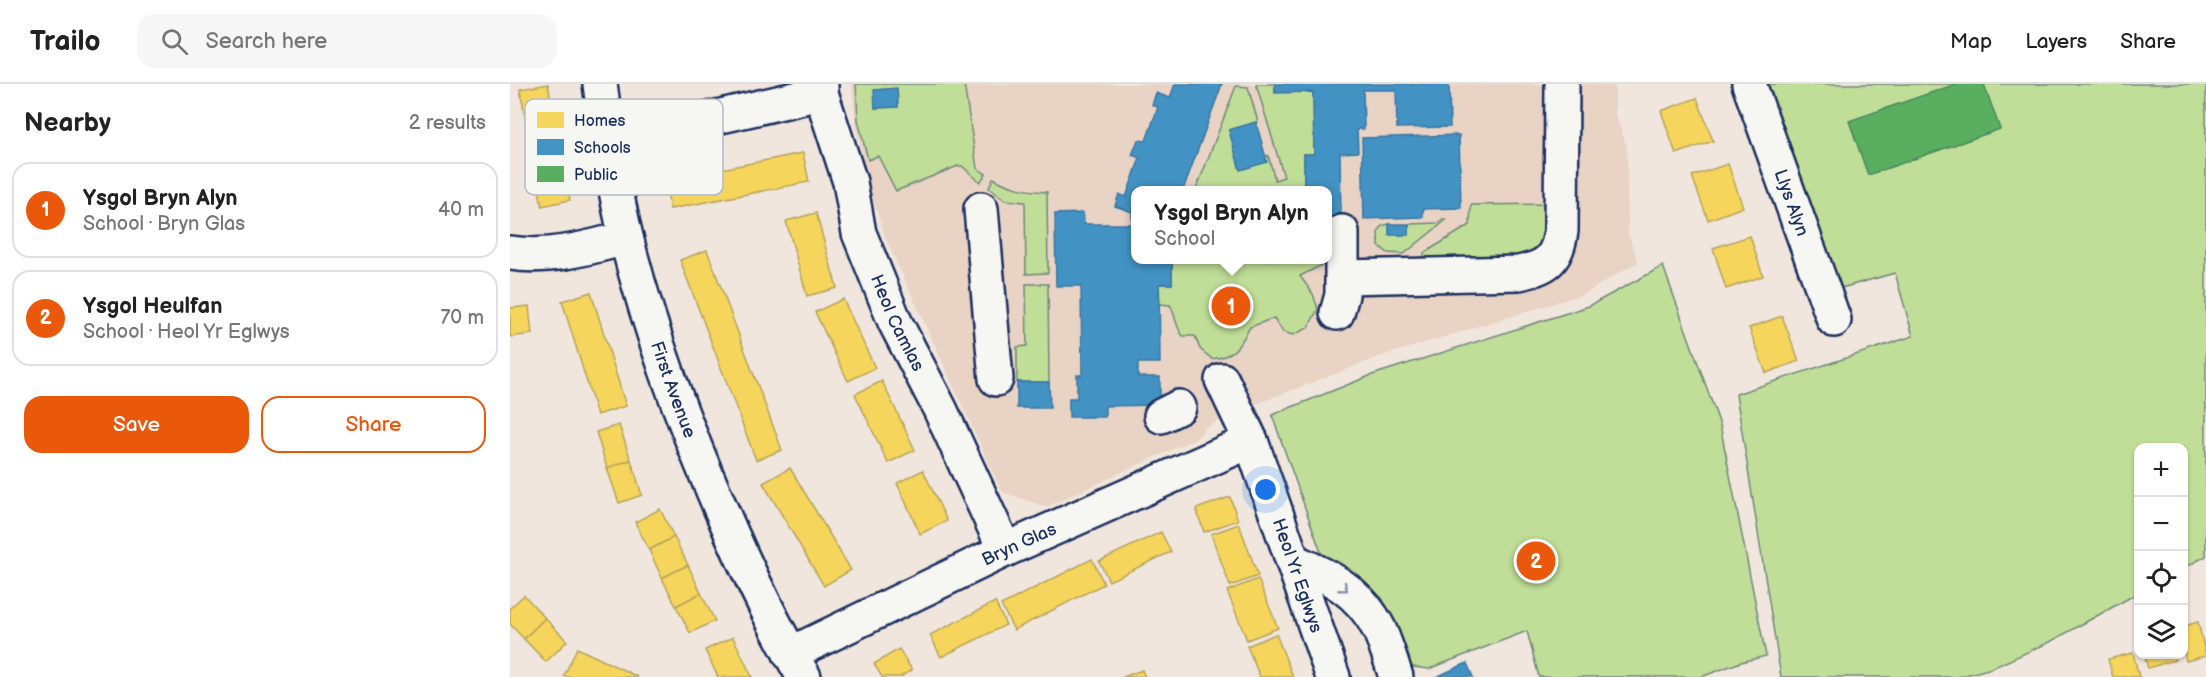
<!DOCTYPE html>
<meta charset="utf-8">
<style>
:root{--surface:#fff;--page:#f6f6f6;--text:#222;--muted:#767676;--line:#e0e0e0;--accent:#ea580c}
body{margin:0;font-family:"Balsamiq Sans",sans-serif;background:var(--page);color:var(--text)}
.controls{position:absolute;right:18px;bottom:18px;display:grid;overflow:hidden;border-radius:12px;box-shadow:0 2px 4px #0004}
.controls button{width:54px;height:54px;display:grid;place-items:center;padding:0;border:0;border-bottom:2px solid var(--line);background:var(--surface);color:var(--text);font:30px sans-serif}
.you{position:absolute;left:756px;top:406px;width:21px;height:21px;margin:-15px;border:4px solid #fff;border-radius:50%;background:#1a73e8;box-shadow:0 0 0 9px #1a73e833}
.badge{display:grid;place-items:center;width:39px;height:39px;border-radius:50%;background:var(--accent);color:#fff;font-size:20px;font-weight:700}
.pin{position:absolute;translate:-50% -50%;border:3px solid #fff;box-shadow:0 2px 6px #0006}
.popup{position:absolute;left:621px;top:102px;width:201px;height:78px;box-sizing:border-box;display:grid;place-content:center;border-radius:12px;background:var(--surface);filter:drop-shadow(0 2px 4px #0005);font-size:20px;white-space:nowrap;color:var(--muted)}
.popup b{font-size:22px;color:var(--text)}
.popup::after{content:'';position:absolute;left:50%;top:100%;margin-left:-12px;border:12px solid transparent;border-top-color:var(--surface)}
.list{margin:0;padding:0;list-style:none}
h2{display:flex;justify-content:space-between;align-items:center;height:78px;margin:0;padding:0 24px;font-size:26px}
h2 small{font-size:20px;font-weight:400;color:var(--muted)}
.list li{display:grid;grid-template-columns:39px 1fr auto;gap:18px;align-items:center;box-sizing:border-box;height:96px;margin:0 12px 12px;padding:0 12px;border:2px solid var(--line);border-radius:18px}
.list b{display:block;font-size:22px;white-space:nowrap}
.list p{margin:0;font-size:20px;white-space:nowrap;color:var(--muted)}
.list em{font-size:20px;font-style:normal;color:var(--muted)}
.actions{display:flex;gap:12px;padding:18px 24px}
.actions a{flex:1;padding:14px 0;border:2px solid var(--accent);border-radius:18px;text-align:center;font-size:21px;color:var(--accent)}
.actions .main{background:var(--accent);color:#fff}
.icon{flex:none;width:33px;height:33px;fill:none;stroke:currentColor;stroke-width:2;stroke-linecap:round;stroke-linejoin:round}
.map{position:relative;flex:none;width:1696px;height:593px;overflow:hidden}
header{display:flex;align-items:center;gap:36px;box-sizing:border-box;height:84px;padding:0 30px;background:var(--surface);border-bottom:2px solid var(--line)}
header strong{font-size:28px}
nav{display:flex;gap:33px;margin-inline-start:auto;font-size:21px}
.search{width:420px;height:54px;background:var(--page);display:flex;align-items:center;gap:15px;box-sizing:border-box;padding:0 21px;border-radius:18px;color:var(--muted);font-size:22px}
main{display:flex}
aside{flex:1;background:var(--surface)}
.map>svg:first-child{display:block}
</style>
<header>
<strong>Trailo</strong>
<div class="search"><svg class="icon" aria-label="search" viewBox="0 0 24 24"><circle cx="10" cy="10" r="6"/><path d="M15 15l6 6"/></svg>Search here</div>
<nav><a>Map</a><a>Layers</a><a>Share</a></nav>
</header>
<main>
<aside>
<h2>Nearby<small>2 results</small></h2>
<ul class="list">
<li><span class="badge">1</span><div><b>Ysgol Bryn Alyn</b><p>School · Bryn Glas</p></div><em>40 m</em></li>
<li><span class="badge">2</span><div><b>Ysgol Heulfan</b><p>School · Heol Yr Eglwys</p></div><em>70 m</em></li>
</ul>
<div class="actions"><a class="main">Save</a><a>Share</a></div>
</aside>
<div class="map">
<svg width="1696" height="593" viewBox="0 0 1696 593">
<rect width="100%" height="100%" fill="#f0e6dd"/>
<filter id="ink" filterUnits="userSpaceOnUse"><feTurbulence type="fractalNoise" baseFrequency=".0167" numOctaves="2"/><feDisplacementMap in="SourceGraphic" scale="12" xChannelSelector="R" yChannelSelector="G"/><feConvolveMatrix kernelMatrix="1 2 1 2 8 2 1 2 1" color-interpolation-filters="sRGB"/></filter>
<g filter="url(#ink)">
<path fill="#e8d3c4" fill-rule="evenodd" d="M342 0H1105V30L1117 63 1118 149 1128 178 1074 210 869 273 738 323 696 343 687 354 536 423 492 408 376 155 358 100 345 36ZM625 106H817V176H625Z"/>
<g fill="#c0de97" stroke="#6e867a" stroke-width="1.5" fill-rule="evenodd">
<path d="M346 0H454L467 84 476 90 470 98 452 82H448L386 107 368 72 358 76 348 36ZM387 5 388 23 365 24V6Z"/>
<polygon points="746,0 765,0 765,8 803,8 804,70 794,70 794,106 686,106 726,2 738,3 748,38 719,46 730,85 758,71 765,96 774,93"/>
<polygon points="1256,0 1696,0 1696,472 1674,484 1674,364 1628,364 1628,509 1540,558 1482,584 1448,593 1271,593 1226,310 1403,252 1385,189 1331,204 1297,123"/>
<path d="M483 94C501 104 517 107 537 108L538 189 516 190 515 118 495 116 479 104Z"/>
<path d="M1041 120C1038 151 1040 154 1013 173L914 178V169L960 141 961 121Z"/>
<path d="M817 136H821L824 175 790 192 803 210 808 225 798 244 783 251 773 248 764 234 740 243C729 262 725 272 702 275L690 265 685 252H673C665 242 666 231 660 221L650 220 649 200H662V176H817Z"/>
<polygon points="932,136 936,136 894,170 878,169 869,162 868,149 872,142 879,140 899,151 899,140 929,139"/>
<polygon points="1153,182 1210,341 1256,572 1231,578 1191,593 1029,593 1017,547 919,585 903,583 897,577 872,514 840,490 814,477 762,331 862,291 1079,222"/>
<polygon points="516,200 538,200 539,298 507,298 507,263 517,262"/>
</g>
<g fill="#f6d55c" stroke="#b4a35d" stroke-width="1.5">
<polygon points="38,0 60,116 32,122 10,5"/>
<polygon points="1187,14 1203,57 1166,70 1151,27"/>
<polygon points="293,69 299,98 160,125 155,96"/>
<polygon points="1218,80 1233,123 1198,136 1182,92"/>
<polygon points="306,129 327,204 297,212 276,137"/>
<polygon points="1240,152 1253,192 1216,205 1203,164"/>
<polygon points="197,166 272,366 246,376 170,176"/>
<polygon points="81,208 116,322 87,331 52,217"/>
<polygon points="333,215 365,284 338,297 305,228"/>
<polygon points="19,222 22,250 0,253 0,224"/>
<polygon points="1272,232 1289,277 1256,289 1239,244"/>
<polygon points="372,297 405,366 378,379 345,310"/>
<polygon points="109,341 121,376 97,384 86,348"/>
<polygon points="121,376 132,411 109,419 97,384"/>
<polygon points="280,384 341,486 314,502 253,399"/>
<polygon points="413,386 437,437 410,450 387,399"/>
<polygon points="720,413 728,436 694,448 686,425"/>
<polygon points="150,425 164,453 139,466 125,438"/>
<polygon points="729,440 748,492 720,502 701,450"/>
<polygon points="651,448 661,468 599,497 589,477"/>
<polygon points="164,453 178,481 152,494 139,466"/>
<polygon points="582,475 594,500 504,546 491,521"/>
<polygon points="178,481 191,509 166,522 152,494"/>
<polygon points="748,495 768,544 737,556 717,507"/>
<polygon points="191,509 205,537 180,549 166,522"/>
<polygon points="14,511 35,534 14,555 0,540 0,524"/>
<polygon points="485,518 496,541 431,573 420,551"/>
<polygon points="35,534 57,557 36,578 14,555"/>
<polygon points="1688,538 1696,572 1676,577 1674,567 1674,542"/>
<polygon points="766,550 783,593 750,593 737,562"/>
<polygon points="223,553 242,593 208,593 195,566"/>
<polygon points="67,564 128,593 56,593 54,592"/>
<polygon points="389,565 402,586 390,593 372,593 364,580"/>
<polygon points="1623,569 1629,593 1603,593 1598,575"/>
<polygon points="1634,570 1663,570 1665,576 1638,584"/>
<polygon points="632,586 635,593 613,593"/>
</g>
<g fill="#4393c3" stroke="#3775a5" stroke-width="1.5">
<polygon points="665,0 712,0 673,106 625,106 625,129 605,122 609,110 616,113 630,74 622,71 628,56 636,57 648,23 642,21 646,9 660,14"/>
<polygon points="765,0 939,0 940,43 887,44 886,6 853,6 854,45 847,45 848,68 830,69 831,135 817,136 817,106 794,106 794,70 804,70 803,8 765,9"/>
<polygon points="387,4 388,23 365,24 364,6"/>
<polygon points="746,38 757,78 730,86 719,46"/>
<polygon points="949,51 951,124 913,125 913,133 854,135 852,54"/>
<polygon points="622,128 625,129 625,176 662,176 662,200 649,200 650,279 628,279 628,293 650,293 650,321 595,322 595,333 559,333 559,314 567,314 567,291 572,291 571,202 546,202 545,130 573,129 574,140 622,140"/>
<rect x="879" y="140" width="20" height="11"/>
<polygon points="507,298 539,298 540,324 507,324"/>
<polygon points="957,579 963,593 926,593"/>
</g>
<polygon fill="#5aae61" stroke="#478860" stroke-width="1.5" points="1446,0 1474,0 1490,45 1358,91 1339,37"/>
<g fill="none" stroke-linecap="round" stroke-linejoin="round">
<g stroke="#1b2f5e" stroke-width="38">
<g id="minor">
<path id="s1" d="M90 0C97 52 104 106 117 157 141 251 174 341 213 430 237 486 263 541 294 593"/>
<path id="s2" d="M311 0V9L340 98 349 149 385 238 430 325 495 466"/>
<path id="s3" d="M1239 0 1324 236"/>
<polyline points="98,58 311,9"/>
<polyline points="471,125 486,295"/>
<path d="M0 169C39 175 78 164 116 154"/>
<path d="M833 193 1009 189C1037 183 1047 176 1051 147L1052 0"/>
<polyline points="827,229 832,211 832,148"/>
<path id="s4" d="M712 296 741 357 823 593"/>
<polyline points="651,332 669,323"/>
<path d="M783 477C819 492 850 507 869 545 876 560 881 577 886 593"/>
<path id="s5" d="M280 570 495 466 741 357"/>
</g>
</g>
<use href="#minor" stroke="#f6f6f2" stroke-width="33"/>
</g>
<defs><path id="oneway-chevron" d="M-2-3.5L2.5 0L-2 3.5" fill="none" stroke-width="1.6" stroke-linecap="round" stroke-linejoin="round" transform="scale(1.5)"/></defs>
<use stroke="#8892a8" href="#oneway-chevron" transform="translate(834 504) rotate(39)"/>
</g>
<g text-anchor="middle" dominant-baseline="central" stroke-width="6" stroke-linejoin="round" paint-order="stroke">
<g font-size="18" fill="#1b2f5e" stroke="#f6f6f2">
<text stroke="none"><textPath href="#s3" startOffset="126">Llys Alyn</textPath></text>
<text stroke="none"><textPath href="#s2" startOffset="252">Heol Camlas</textPath></text>
<text stroke="none"><textPath href="#s1" startOffset="315">First Avenue</textPath></text>
<text stroke="none"><textPath href="#s5" startOffset="254">Bryn Glas</textPath></text>
<text stroke="none"><textPath href="#s4" startOffset="210">Heol Yr Eglwys</textPath></text>
</g>
</g>
<rect x="15" y="15" width="198" height="96" rx="9" fill="#f6f6f2" stroke="#b4bac6" stroke-width="1.5"/>
<rect x="27" y="28" width="27" height="16" fill="#f6d55c"/>
<rect x="27" y="55" width="27" height="16" fill="#4393c3"/>
<rect x="27" y="82" width="27" height="16" fill="#5aae61"/>
<g font-size="16" fill="#1b2f5e">
<text x="64" y="42">Homes</text>
<text x="64" y="69">Schools</text>
<text x="64" y="96">Public</text>
</g>
</svg>
<div class="controls">
<button>+</button>
<button>−</button>
<button><svg class="icon" aria-label="locate" viewBox="0 0 24 24"><circle cx="12" cy="12" r="6"/><path d="M12 2v4M12 18v4M2 12h4M18 12h4"/></svg></button>
<button><svg class="icon" aria-label="layers" viewBox="0 0 24 24"><path d="M12 4l9 5-9 5-9-5zM3 14l9 5 9-5"/></svg></button>
</div>
<div class="you"></div>
<div class="pin badge" style="left:721px;top:222px">1</div>
<div class="popup"><b>Ysgol Bryn Alyn</b>School</div>
<div class="pin badge" style="left:1026px;top:477px">2</div>
</div>
</main>
